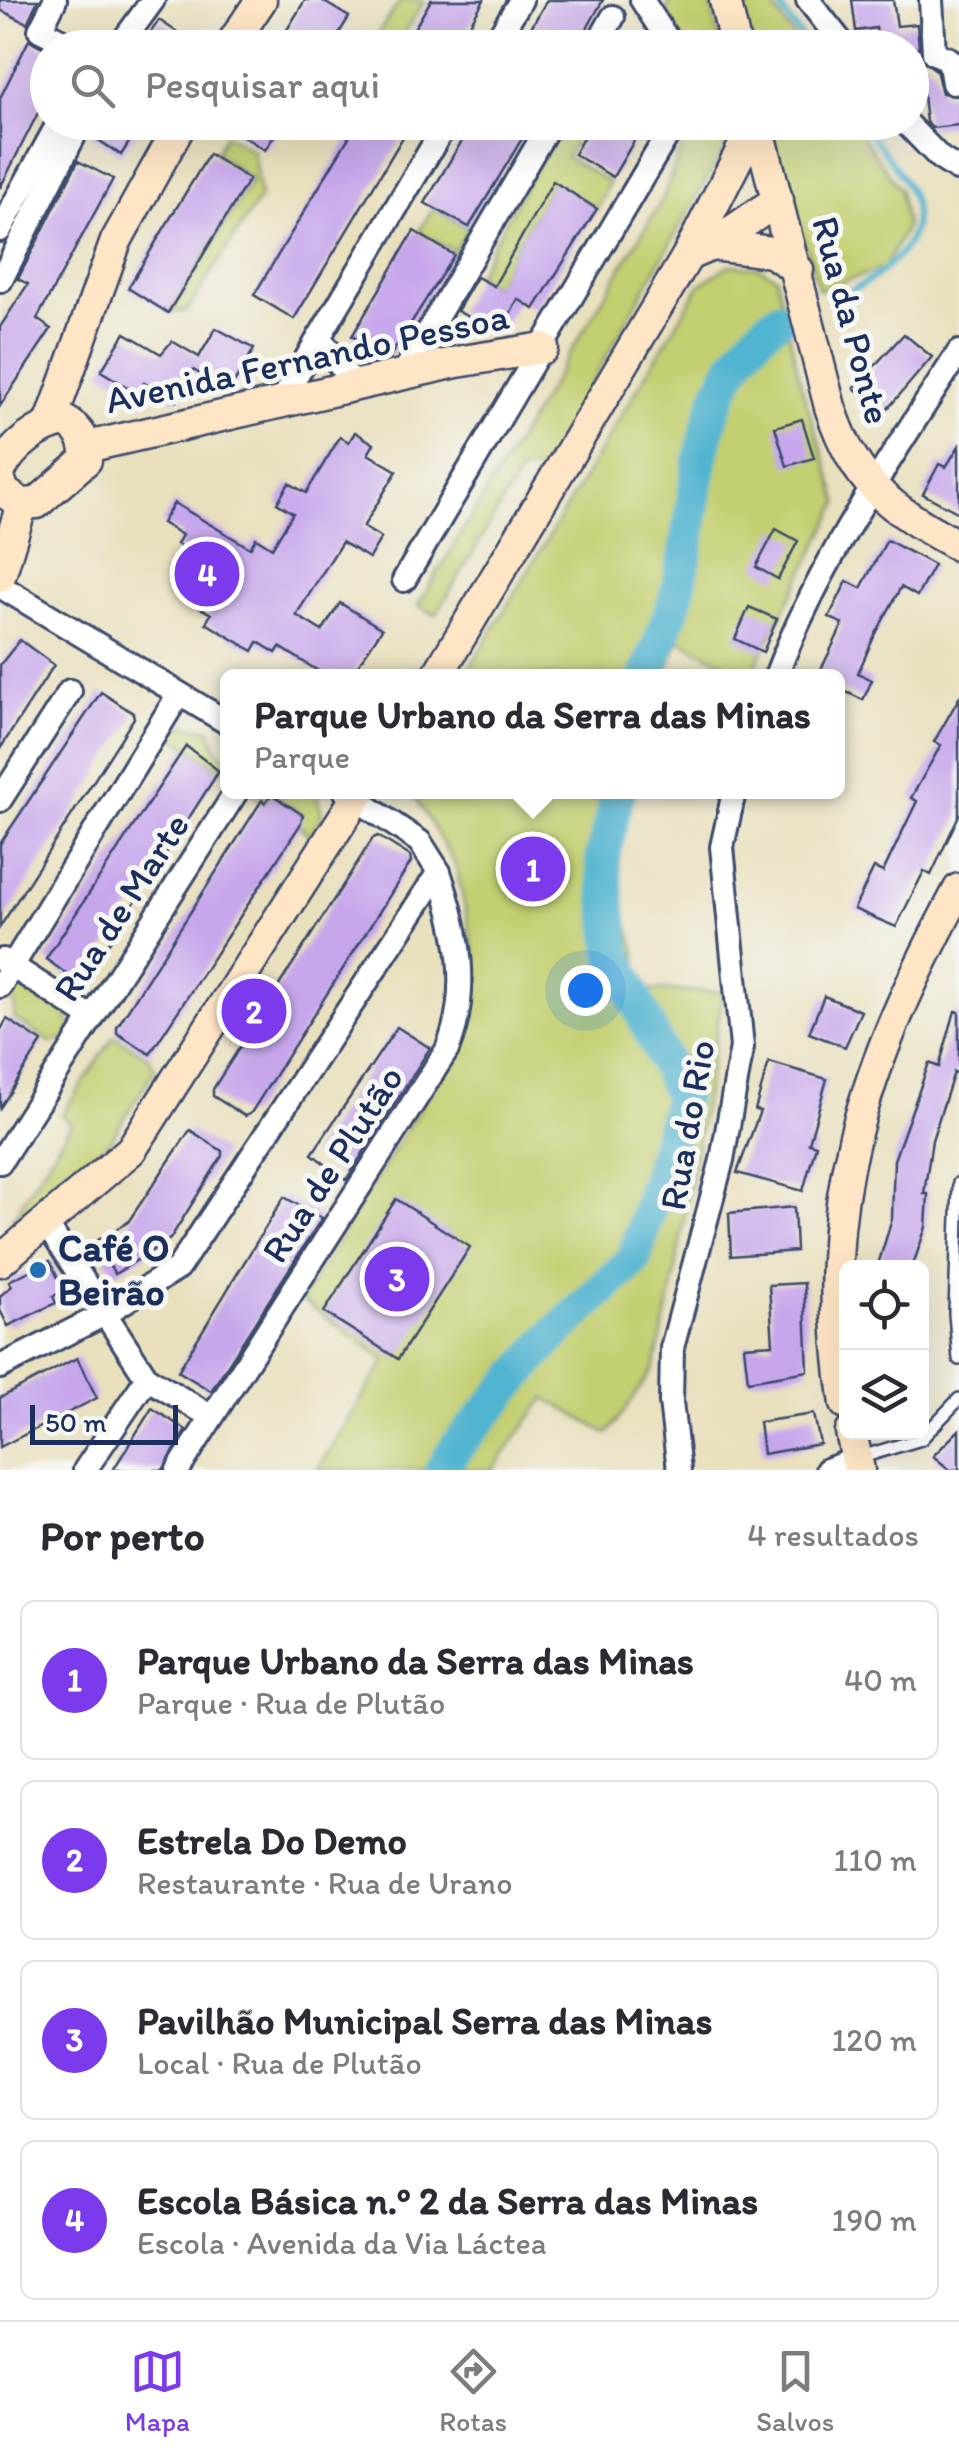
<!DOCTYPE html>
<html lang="pt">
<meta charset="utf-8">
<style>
:root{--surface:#fff;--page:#f2f2f3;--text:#2b2b33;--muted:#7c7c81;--line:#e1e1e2;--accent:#7c3aed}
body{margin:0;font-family:Itim,sans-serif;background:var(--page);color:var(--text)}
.controls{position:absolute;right:30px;bottom:30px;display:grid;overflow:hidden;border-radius:15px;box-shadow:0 10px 40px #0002}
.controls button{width:90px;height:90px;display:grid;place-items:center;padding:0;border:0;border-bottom:2px solid var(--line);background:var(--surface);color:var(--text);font:50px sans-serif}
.scale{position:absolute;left:30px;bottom:25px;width:148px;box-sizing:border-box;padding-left:10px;border:5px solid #1b2f5e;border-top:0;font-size:28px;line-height:35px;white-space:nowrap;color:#1b2f5e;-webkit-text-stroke:8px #f6f6f2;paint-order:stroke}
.you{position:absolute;left:585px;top:990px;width:35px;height:35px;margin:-25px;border:8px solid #fff;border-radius:50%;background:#1a73e8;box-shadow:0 0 0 15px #1a73e833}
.badge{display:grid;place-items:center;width:65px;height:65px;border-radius:50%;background:var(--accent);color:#fff;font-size:32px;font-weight:700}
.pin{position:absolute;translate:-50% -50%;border:5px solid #fff;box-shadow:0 2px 10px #0006}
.popup{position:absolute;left:220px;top:669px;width:625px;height:130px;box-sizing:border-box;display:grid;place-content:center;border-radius:15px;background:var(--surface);filter:drop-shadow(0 2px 8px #0005);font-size:32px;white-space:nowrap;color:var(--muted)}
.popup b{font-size:38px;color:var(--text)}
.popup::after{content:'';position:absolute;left:50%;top:100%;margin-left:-20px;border:20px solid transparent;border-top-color:var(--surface)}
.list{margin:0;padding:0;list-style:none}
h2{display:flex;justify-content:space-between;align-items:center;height:130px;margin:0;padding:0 40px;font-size:42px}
h2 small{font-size:32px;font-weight:400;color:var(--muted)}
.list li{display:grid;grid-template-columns:65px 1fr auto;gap:30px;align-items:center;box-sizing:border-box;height:160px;margin:0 20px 20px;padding:0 20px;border:2px solid var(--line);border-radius:15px}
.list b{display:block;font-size:38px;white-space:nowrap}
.list p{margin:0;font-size:32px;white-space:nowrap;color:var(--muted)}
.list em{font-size:32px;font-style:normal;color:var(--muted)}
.icon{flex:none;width:55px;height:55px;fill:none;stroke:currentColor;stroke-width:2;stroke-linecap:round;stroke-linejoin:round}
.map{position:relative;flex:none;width:959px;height:1470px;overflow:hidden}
.search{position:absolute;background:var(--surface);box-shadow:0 10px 40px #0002;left:30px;right:30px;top:30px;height:110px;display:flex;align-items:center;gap:25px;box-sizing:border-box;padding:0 35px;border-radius:55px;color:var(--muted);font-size:38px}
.sheet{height:850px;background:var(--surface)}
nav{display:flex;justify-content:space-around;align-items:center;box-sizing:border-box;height:140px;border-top:2px solid var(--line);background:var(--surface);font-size:28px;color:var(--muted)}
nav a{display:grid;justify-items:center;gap:5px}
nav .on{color:var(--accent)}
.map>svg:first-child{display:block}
</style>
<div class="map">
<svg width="959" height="1470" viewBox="0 0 959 1470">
<rect width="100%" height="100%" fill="#f6f6f2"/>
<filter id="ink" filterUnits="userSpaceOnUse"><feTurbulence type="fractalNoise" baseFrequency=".01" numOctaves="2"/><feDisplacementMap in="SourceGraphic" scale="20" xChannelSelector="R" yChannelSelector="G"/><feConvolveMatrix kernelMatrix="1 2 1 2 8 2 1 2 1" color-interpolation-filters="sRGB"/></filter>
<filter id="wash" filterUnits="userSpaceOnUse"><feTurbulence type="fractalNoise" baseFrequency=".0048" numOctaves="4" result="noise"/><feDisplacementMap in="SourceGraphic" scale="40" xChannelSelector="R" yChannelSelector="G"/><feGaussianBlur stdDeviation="2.25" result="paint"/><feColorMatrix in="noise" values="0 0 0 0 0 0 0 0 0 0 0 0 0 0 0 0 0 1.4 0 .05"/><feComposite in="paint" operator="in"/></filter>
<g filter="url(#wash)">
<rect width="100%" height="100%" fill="#e9e0be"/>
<g fill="#c3cf70" stroke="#6f7f67" stroke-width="2.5">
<polygon points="401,0 425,0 395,47 372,42"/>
<polygon points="671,0 710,0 721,47 686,47 666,11"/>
<polygon points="737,0 768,0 801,47 749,47"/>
<polygon points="559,123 587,123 566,157 609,182 597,209 553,182 494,286 476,276"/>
<polygon points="691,123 732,123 730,138 542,470 521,471 436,615 418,605 663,199"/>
<polygon points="768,123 853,123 900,190 906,227 884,268 819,290"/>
<polygon points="225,134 253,151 260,197 187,311 170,312 252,180 216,153"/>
<polygon points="433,208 468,229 454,251 419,231"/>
<polygon points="729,265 758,267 776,277 801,385 839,503 750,676 679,640 665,676 465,676 700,285"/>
<polygon points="185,725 210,729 218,751 228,757 228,774 171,735"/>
<polygon points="249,792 311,792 317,795 322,814 310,836 297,824 302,814 271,794 264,804"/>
<polygon points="412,792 626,792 610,872 635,947 641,990 723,992 671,1296 654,1368 608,1434 545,1398 492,1470 317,1470 386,1360 301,1300 475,1018 476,959 456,866"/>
<polygon points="25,985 66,1011 71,1027 65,1039 52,1043 15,1019 13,994"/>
<polygon points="114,1036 149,1058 155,1069 111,1140 10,1222 71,1124 62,1115"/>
</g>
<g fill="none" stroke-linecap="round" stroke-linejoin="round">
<g stroke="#51b4d0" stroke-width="6">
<polyline points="775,0 809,48"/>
<path d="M830 299C875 284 937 242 907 186 895 164 877 143 862 122"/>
</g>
<g stroke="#51b4d0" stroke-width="35">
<path d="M647 676C657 648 670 619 678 590 700 500 693 377 779 318"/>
<polyline points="442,1470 457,1446 550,1339 634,1259 681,1097 615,955 602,858 618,792"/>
</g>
</g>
<g id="blocks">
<g fill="#c7a7ec">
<polygon points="0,0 38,0 27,23 0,10"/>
<polygon points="305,0 321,0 349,17 330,48 276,48"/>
<polygon points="431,0 484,0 456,48 403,48"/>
<polygon points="547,0 603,0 576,48 519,48"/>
<polygon points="852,0 893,0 897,26 917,24 919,48 879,48 876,28 856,31"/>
<polygon points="159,20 180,34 200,48 140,48"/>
<polygon points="29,40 48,50 48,93 0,188 0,98"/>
<polygon points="921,59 936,70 942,93 959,96 959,125 932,128 926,122 923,95 912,96 912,60"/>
<polygon points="96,122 142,122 121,155 91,135"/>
<polygon points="221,122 283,122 265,150"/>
<polygon points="358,122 412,122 294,319 254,295"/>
<polygon points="473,122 532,122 469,227 425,203"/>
<polygon points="592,122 645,122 613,177 574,154"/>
<polygon points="209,154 249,179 168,313 128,288"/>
<polygon points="78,161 113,179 37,319 51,329 0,406 0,327 28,284 18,279"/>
<polygon points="553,181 597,209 534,309 518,299 500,333 457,311 477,277 494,286"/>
<polygon points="414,231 454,255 389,358 352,336"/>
<polygon points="216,328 254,349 230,390 193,370 176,401 144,383 137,393 101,371 125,333 161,354 172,341 199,357"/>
<polygon points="904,334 932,357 884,413 854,388"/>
<polygon points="802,419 814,458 787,466 775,427"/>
<polygon points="355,432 374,444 368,454 397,471 363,527 381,538 369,558 342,542 296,615 322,631 340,603 382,629 351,676 326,676 280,647 276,653 258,642 253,651 206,623 211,614 192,603 214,566 177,544 182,535 162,523 174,503 250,548 256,538 272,548 293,513 277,503 289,483 306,493 340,437 349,442"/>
<polygon points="959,446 959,513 923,494 939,464 946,467"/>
<polygon points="776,529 798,541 778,579 756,567"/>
<polygon points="887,540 934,565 917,596 901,587 873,639 858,673 872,680 863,700 838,688 838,676 818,676 843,624 829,617 847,581 861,588"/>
<polygon points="749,607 777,619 763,652 735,639"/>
<polygon points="20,640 54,665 0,749 0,665"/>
<polygon points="101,692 133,713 134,718 0,927 0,844"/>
<polygon points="959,698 959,815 931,875 924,871 896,927 854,909 874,868 883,872 917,801 911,798 941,745 934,742"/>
<polygon points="186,746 219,771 83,983 79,983 46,959"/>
<polygon points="271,794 303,815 300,825 150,1054 117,1033 117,1027 262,800 265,803"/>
<polygon points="378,836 410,856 411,862 251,1113 245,1116 213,1096 213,1089 373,838"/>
<polygon points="824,996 861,1011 845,1047 809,1033"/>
<polygon points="955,1011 959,1012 959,1074 954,1072 932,1140 924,1194 928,1194 926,1227 912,1268 877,1268 892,1219 894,1160 929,1063 939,1067"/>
<polygon points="7,1019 42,1042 0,1108 0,1031"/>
<polygon points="397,1027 430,1048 346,1180 312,1154"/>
<polygon points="769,1062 827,1079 809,1143 816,1145 803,1191 737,1173 760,1111 755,1110"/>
<polygon points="190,1130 222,1151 222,1156 170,1239 115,1274 95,1242 128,1222"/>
<polygon points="284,1197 322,1218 211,1391 178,1371"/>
<polygon points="396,1199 470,1247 398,1359 324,1312"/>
<polygon points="794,1207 796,1251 731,1256 729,1213"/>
<polygon points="50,1261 64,1291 53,1296 56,1303 8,1326 0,1310 0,1296 12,1286 9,1281"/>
<polygon points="804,1283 808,1371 748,1381 744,1346 773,1344 769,1285"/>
<polygon points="77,1358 97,1398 0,1447 0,1398"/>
<polygon points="152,1408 186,1430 163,1470 113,1470"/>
<polygon points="814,1414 820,1444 763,1454 759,1422"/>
<polygon points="959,1430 959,1470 950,1470 933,1456"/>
</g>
</g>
</g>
<g filter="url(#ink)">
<use href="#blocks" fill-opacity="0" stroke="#3a4a6c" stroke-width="2.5"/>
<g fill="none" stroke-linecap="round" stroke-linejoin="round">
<g stroke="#3a4a6c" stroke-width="16">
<g id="lane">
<polyline points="959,1183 955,1314 959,1359"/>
<polyline points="858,1458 921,1439 959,1399"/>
</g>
</g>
<g stroke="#3a4a6c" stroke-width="28">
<g id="street">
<polyline points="55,0 40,30 77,48"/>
<polyline points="642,0 673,48"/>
<polyline points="808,0 846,48"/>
<polyline points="931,0 934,53 949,59 953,83"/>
<polyline points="118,48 153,0"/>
<polyline points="492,48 521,0"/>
<polyline points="595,48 613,17"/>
<polyline points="905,122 940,158 957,169"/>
<polyline points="0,230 59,122"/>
<polyline points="1,280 81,122"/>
<polyline points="319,337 355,386"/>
<polyline points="402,376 551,122"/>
<polyline points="280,403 447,122"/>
<polyline points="404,580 675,122"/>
<polyline points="0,586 228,723"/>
<path d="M776 676C820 560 892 456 959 352"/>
<polyline points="0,800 70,691"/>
<polyline points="3,960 92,1018"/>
<polyline points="0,986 179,694"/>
<polyline points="0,1162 236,792"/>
<polyline points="47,1225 147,1378 210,1416"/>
<polyline points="0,1367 103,1315 178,1268 439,872 420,842 346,792"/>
<polyline points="85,1470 147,1378"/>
<path d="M178 1470 447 1050C471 991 459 931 439 872"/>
<polyline points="679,1470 671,1402 672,1348 722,1160 742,1047 722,847 734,792"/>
<polyline points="827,1470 856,1459"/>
</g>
</g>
<g stroke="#3a4a6c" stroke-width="35">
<g id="secondary">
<polyline points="725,0 736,48"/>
<polyline points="229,48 261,0"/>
<path d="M757 122 830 407C856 485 889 508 959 546"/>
<polyline points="712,245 772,252 798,270"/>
<polyline points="688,255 712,245 778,200"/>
<polyline points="50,424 116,241 182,122"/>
<polyline points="87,447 457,362 543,348"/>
<path d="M0 471C11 447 40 425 65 421 81 430 87 442 86 460L37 503 22 504 4 492 0 480"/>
<polyline points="0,576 22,504"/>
<polyline points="437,676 688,255 756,122"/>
<polyline points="0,1261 131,1150 360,792"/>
<path d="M846 1404C814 1200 864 1067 959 889"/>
<polyline points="851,1432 859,1470"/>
</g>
</g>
<use href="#lane" stroke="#fff" stroke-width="11"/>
<use href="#street" stroke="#fff" stroke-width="22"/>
<use href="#secondary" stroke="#fee5c5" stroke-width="30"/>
</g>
</g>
<circle fill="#1f6fb2" stroke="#f6f6f2" stroke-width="4" cx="38" cy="1270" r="10"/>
<g text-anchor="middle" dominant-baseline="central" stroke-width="10" stroke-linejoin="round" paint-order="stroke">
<g font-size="38" fill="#1b2f5e" stroke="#f6f6f2">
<text transform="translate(852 320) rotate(75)">Rua da Ponte</text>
<text transform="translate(307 358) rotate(-12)">Avenida Fernando Pessoa</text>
<text transform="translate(121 907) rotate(-57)">Rua de Marte</text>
<text transform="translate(687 1125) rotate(-80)">Rua do Rio</text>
<text transform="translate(332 1164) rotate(-57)">Rua de Plutão</text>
</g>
<g font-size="38" font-weight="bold" fill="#1b2f5e" stroke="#f6f6f2" text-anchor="start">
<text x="58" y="1248">Café O<tspan x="58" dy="44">Beirão</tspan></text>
</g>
</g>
</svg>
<div class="controls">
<button><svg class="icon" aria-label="locate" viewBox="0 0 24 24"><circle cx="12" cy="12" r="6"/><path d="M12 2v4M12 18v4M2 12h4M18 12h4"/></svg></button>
<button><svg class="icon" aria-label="layers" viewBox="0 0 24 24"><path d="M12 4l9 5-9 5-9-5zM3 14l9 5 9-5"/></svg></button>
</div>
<div class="scale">50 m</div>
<div class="you"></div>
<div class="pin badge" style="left:533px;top:869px">1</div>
<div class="popup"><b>Parque Urbano da Serra das Minas</b>Parque</div>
<div class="pin badge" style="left:254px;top:1011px">2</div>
<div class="pin badge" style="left:397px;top:1279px">3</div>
<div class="pin badge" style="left:207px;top:574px">4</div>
<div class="search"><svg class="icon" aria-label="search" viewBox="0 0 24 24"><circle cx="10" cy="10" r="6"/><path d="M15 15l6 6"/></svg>Pesquisar aqui</div>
</div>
<section class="sheet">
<h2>Por perto<small>4 resultados</small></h2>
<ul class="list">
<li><span class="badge">1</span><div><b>Parque Urbano da Serra das Minas</b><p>Parque · Rua de Plutão</p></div><em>40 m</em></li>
<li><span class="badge">2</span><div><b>Estrela Do Demo</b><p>Restaurante · Rua de Urano</p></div><em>110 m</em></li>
<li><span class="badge">3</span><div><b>Pavilhão Municipal Serra das Minas</b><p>Local · Rua de Plutão</p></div><em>120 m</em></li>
<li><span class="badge">4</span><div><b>Escola Básica n.º 2 da Serra das Minas</b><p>Escola · Avenida da Via Láctea</p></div><em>190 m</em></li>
</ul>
</section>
<nav>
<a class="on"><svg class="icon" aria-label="map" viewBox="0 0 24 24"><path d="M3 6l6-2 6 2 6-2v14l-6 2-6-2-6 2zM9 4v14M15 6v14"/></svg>Mapa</a>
<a><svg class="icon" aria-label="directions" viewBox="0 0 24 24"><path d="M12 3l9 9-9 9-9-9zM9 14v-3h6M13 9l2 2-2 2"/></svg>Rotas</a>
<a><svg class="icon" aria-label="saved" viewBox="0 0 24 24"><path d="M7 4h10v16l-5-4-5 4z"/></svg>Salvos</a>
</nav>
